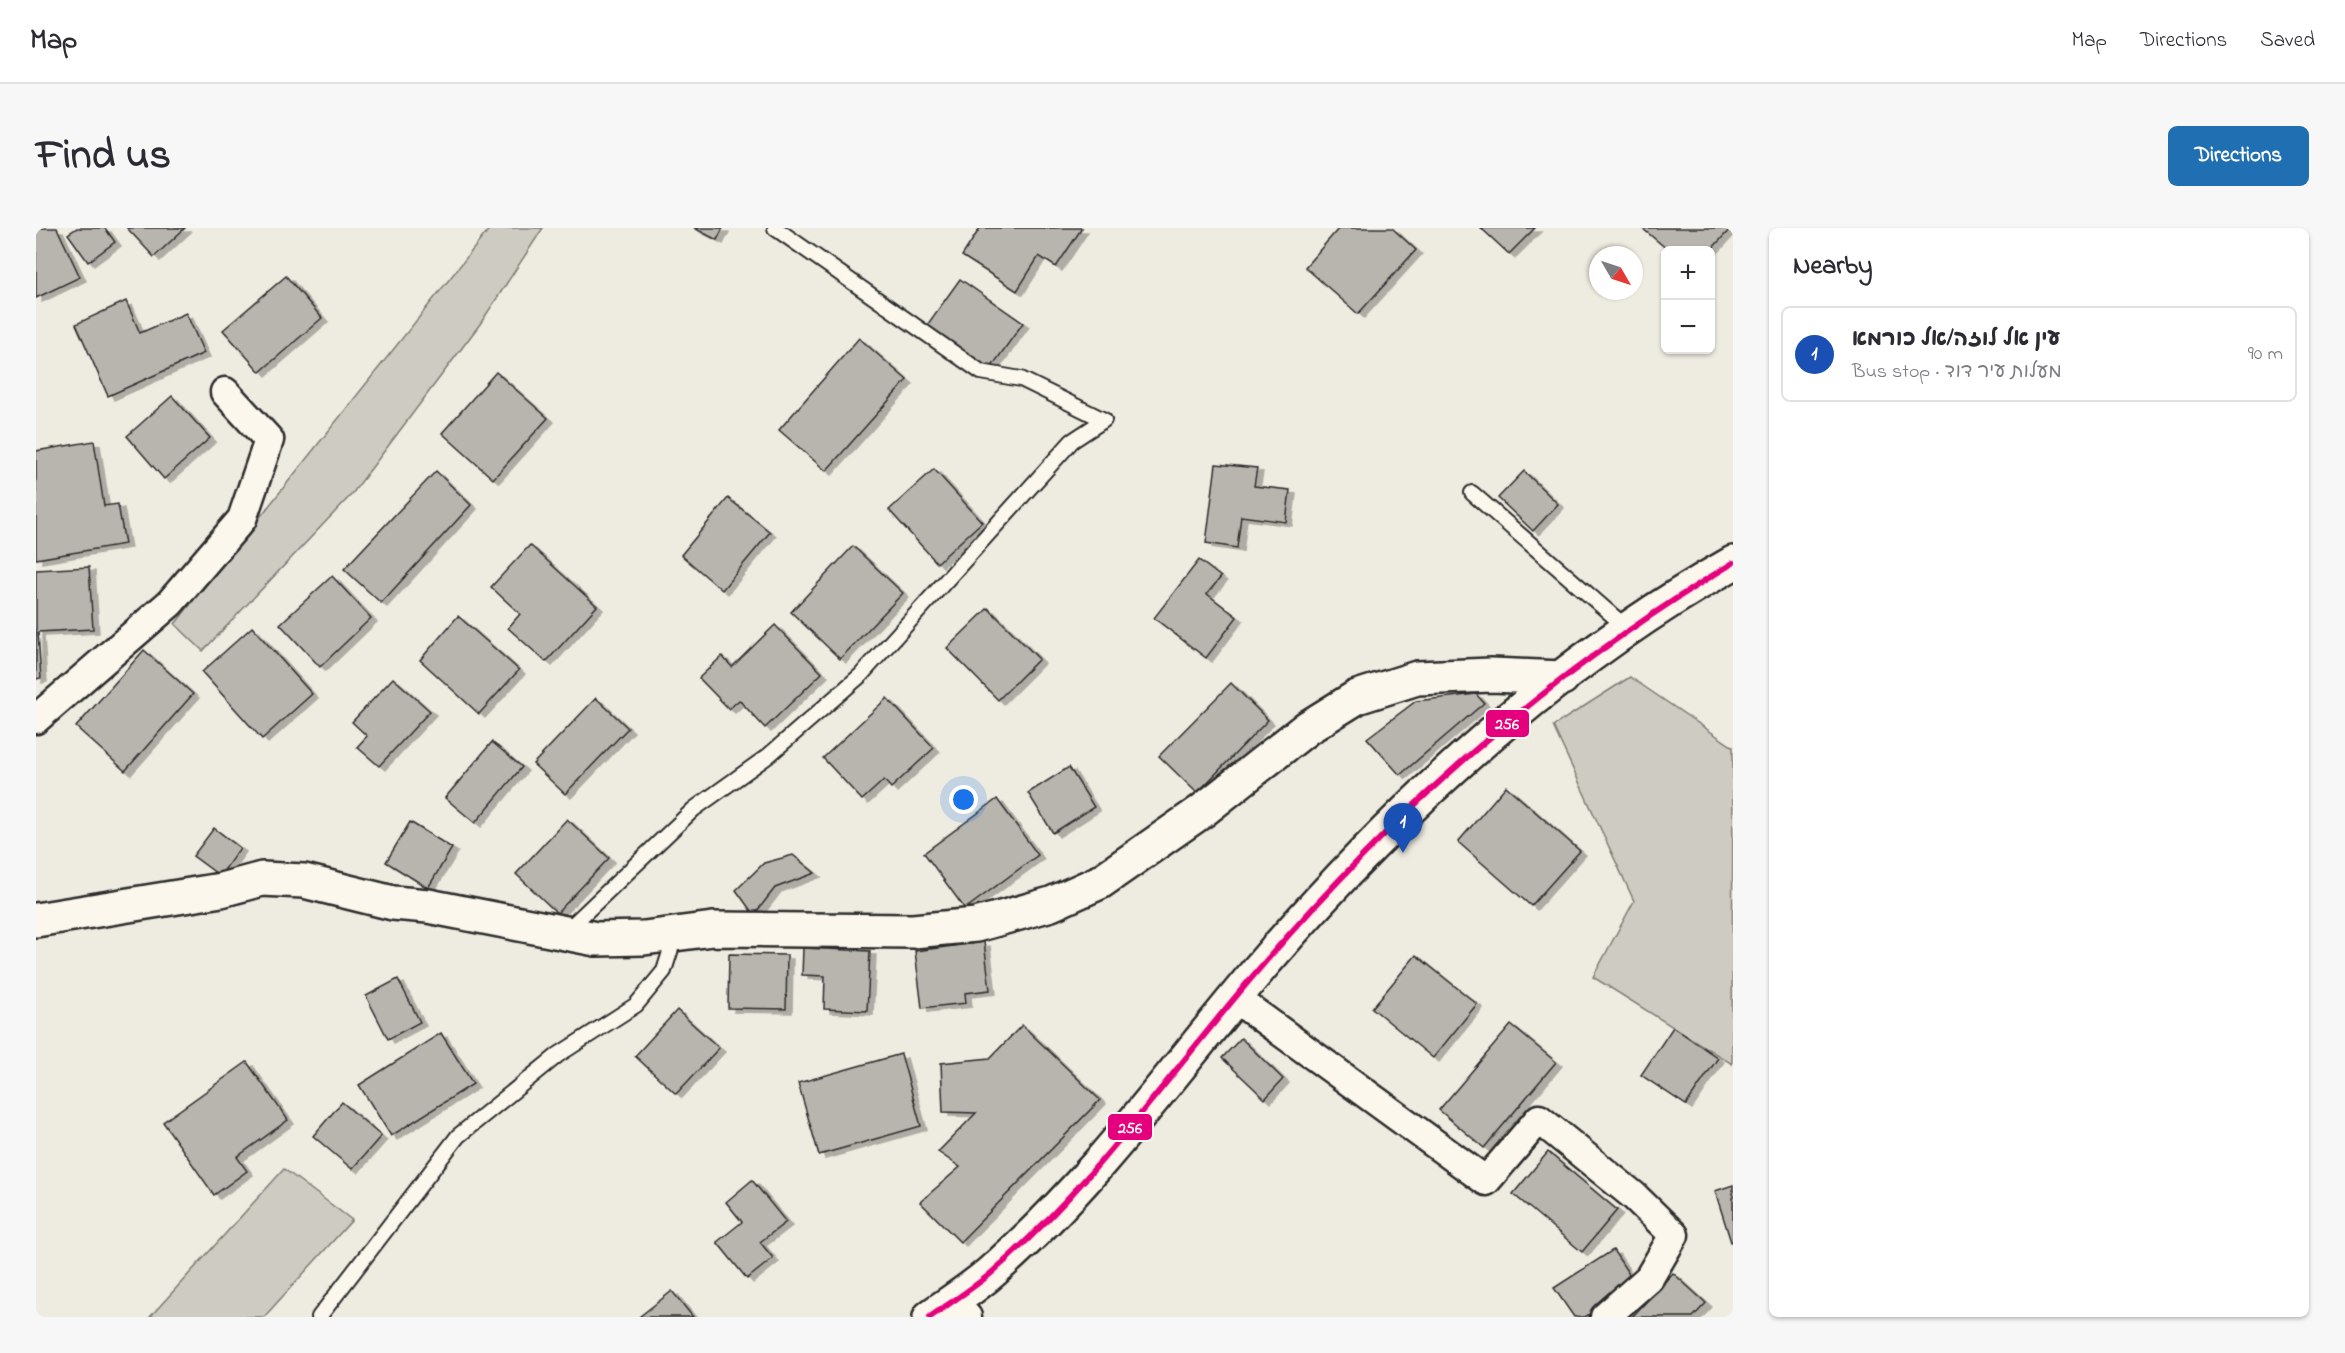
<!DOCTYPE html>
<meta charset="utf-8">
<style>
:root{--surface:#fff;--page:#f7f7f7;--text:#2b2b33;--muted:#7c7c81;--line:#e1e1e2;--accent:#1f6fb2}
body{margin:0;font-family:"Indie Flower","Playpen Sans Hebrew",sans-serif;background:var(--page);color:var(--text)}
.controls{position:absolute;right:18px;top:18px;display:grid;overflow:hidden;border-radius:9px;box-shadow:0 2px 4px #0004}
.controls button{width:54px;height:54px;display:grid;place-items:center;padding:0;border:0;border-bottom:2px solid var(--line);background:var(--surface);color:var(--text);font:30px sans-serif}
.compass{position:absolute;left:1553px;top:18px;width:54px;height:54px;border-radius:50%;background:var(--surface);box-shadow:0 2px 4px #0004;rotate:129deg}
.you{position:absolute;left:928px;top:572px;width:21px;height:21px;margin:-15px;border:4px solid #fff;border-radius:50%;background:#1a73e8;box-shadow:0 0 0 9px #1a73e833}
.badge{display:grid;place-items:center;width:39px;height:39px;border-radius:50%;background:var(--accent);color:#fff;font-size:20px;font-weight:700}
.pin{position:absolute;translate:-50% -50px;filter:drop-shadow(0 2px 3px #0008)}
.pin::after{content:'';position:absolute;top:32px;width:21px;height:18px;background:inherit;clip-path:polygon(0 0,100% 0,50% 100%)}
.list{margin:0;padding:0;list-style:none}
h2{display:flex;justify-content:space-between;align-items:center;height:78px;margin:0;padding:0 24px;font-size:26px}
h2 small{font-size:20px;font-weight:400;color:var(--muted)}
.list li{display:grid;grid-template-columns:39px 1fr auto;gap:18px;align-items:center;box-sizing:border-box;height:96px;margin:0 12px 12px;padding:0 12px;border:2px solid var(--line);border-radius:9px}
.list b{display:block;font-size:22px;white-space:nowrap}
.list p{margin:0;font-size:20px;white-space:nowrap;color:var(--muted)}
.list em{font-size:20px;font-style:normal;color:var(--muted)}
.map{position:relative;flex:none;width:1697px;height:1089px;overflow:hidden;border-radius:9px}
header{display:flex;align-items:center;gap:36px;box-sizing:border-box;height:84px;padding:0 30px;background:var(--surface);border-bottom:2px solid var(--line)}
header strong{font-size:28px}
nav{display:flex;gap:33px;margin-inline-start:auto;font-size:21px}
.intro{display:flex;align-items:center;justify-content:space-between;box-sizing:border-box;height:144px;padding:0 36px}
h1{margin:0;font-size:42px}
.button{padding:15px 27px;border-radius:9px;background:var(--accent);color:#fff;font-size:21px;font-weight:700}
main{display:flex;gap:36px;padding:0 36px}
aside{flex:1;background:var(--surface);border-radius:9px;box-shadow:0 2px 4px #0004}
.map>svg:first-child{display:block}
</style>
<header>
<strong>Map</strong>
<nav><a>Map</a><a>Directions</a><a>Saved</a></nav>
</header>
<div class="intro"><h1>Find us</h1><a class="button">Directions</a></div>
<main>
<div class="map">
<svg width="1697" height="1089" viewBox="0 0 1697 1089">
<defs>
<filter id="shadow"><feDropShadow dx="6" dy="4" stdDeviation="0" flood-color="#0004"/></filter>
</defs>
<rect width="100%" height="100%" fill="#eeebe0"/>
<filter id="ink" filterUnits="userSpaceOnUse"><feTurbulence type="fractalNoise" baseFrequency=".0167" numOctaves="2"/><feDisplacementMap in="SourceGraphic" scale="12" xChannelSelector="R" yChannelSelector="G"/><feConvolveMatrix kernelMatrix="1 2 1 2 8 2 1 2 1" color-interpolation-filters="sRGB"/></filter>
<g filter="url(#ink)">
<g fill="#cecbc2" stroke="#7c7b76" stroke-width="1.5">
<polygon points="454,0 507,0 444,96 316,266 167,423 139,396"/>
<polygon points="1594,449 1697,519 1696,836 1557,749 1598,673 1517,498"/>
<polygon points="248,941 316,992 228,1089 114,1089"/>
</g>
<g fill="#b8b5ae" stroke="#2b2b2b" stroke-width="1.5" filter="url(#shadow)">
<polygon points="0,0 21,0 44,49 0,70"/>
<polygon points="41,0 69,0 79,14 52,34 32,6"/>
<polygon points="91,0 149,0 118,29"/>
<polygon points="658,0 687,0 681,12"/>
<polygon points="944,0 1046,0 1020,39 1003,28 981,63 926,28"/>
<polygon points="1303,0 1356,0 1380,22 1322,86 1269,39"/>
<polygon points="1445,0 1499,0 1473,26"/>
<polygon points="1606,0 1695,0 1674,23 1632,22"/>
<polygon points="250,48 286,90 224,144 187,102"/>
<polygon points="924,51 987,95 952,144 889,100"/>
<polygon points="90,73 104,105 150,85 168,125 72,168 40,96"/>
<polygon points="823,110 871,152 790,243 743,202"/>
<polygon points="460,144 512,190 457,251 406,205"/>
<polygon points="136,168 174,210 128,251 91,208"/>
<polygon points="58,213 68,278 82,276 89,316 0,331 0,223"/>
<polygon points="1180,236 1221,240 1218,258 1254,262 1250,294 1205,288 1201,320 1170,315"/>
<polygon points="898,241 946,294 901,335 853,282"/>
<polygon points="400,243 435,277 345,375 308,341"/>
<polygon points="1488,243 1522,276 1497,303 1462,270"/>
<polygon points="692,270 734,304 686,362 645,327"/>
<polygon points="494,317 561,378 510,434 472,400 484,386 455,359"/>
<polygon points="817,318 867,365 804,431 755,384"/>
<polygon points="1163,332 1185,349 1171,366 1201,389 1170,430 1118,390"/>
<polygon points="53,339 57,401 2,404 5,450 0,451 0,342"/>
<polygon points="296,348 335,390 284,439 244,396"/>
<polygon points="952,380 1003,431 962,472 911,420"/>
<polygon points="422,388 483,442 443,486 384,432"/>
<polygon points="739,397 786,445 729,500 703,472 693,481 663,450 686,428 696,439"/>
<polygon points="216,399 276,466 226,511 166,444"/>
<polygon points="108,422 157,466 89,543 40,499"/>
<polygon points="357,450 394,483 343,538 321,519 331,508 316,494"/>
<polygon points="1195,455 1232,492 1161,565 1123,528"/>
<polygon points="1440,466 1448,475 1364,547 1331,510 1380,473"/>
<polygon points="560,470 592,500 529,566 497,536"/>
<polygon points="851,470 898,520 855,560 848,552 826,572 787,530"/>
<polygon points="456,514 486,539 439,595 409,570"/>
<polygon points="1033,539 1058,579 1017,605 992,565"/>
<polygon points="1470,558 1544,623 1495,678 1422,614"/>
<polygon points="961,571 1002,627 929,681 888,625"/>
<polygon points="531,591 573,630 521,685 480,646"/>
<polygon points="374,594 416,620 392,660 350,634"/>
<polygon points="178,600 204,620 184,648 157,628"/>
<polygon points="757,627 779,645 739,660 718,687 700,662 728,635"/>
<polygon points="948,714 954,762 929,765 930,775 886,780 879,723"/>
<polygon points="767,720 834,723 831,783 788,781 789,748 766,747"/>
<polygon points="693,726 751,727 750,781 692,780"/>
<polygon points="1380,727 1441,776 1397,830 1336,780"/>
<polygon points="362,751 384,794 352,811 330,768"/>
<polygon points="641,782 683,820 640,866 599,828"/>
<polygon points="986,797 1064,872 924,1014 884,974 924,939 902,924 940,885 907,884 905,835 954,830"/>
<polygon points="1475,797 1520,834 1448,920 1403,882"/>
<polygon points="1637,799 1682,830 1650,877 1605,847"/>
<polygon points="405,805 437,856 355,908 323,857"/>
<polygon points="1205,810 1247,851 1229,871 1186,830"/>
<polygon points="865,826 885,898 783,927 762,855"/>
<polygon points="211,834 252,892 201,929 211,943 178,967 127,894"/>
<polygon points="306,874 345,908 316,941 277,908"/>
<polygon points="1512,924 1581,982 1546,1024 1477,966"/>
<polygon points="716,952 750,994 724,1014 737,1030 711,1051 681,1014 706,994 690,974"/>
<polygon points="1697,957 1697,1013 1695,1014 1679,963"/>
<polygon points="1577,1022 1600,1057 1549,1089 1538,1089 1518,1060"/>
<polygon points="1637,1045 1670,1075 1657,1089 1596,1089"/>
<polygon points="636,1063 657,1089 603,1089"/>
</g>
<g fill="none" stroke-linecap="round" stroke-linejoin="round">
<g stroke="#2b2b2b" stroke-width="18">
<g id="lane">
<polyline points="1436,265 1592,401"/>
<polyline points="530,703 658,581 732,528 825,447 1036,213 1068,192 985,151 945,144 739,0"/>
<polyline points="283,1089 422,908 522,827 600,777 628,743 639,708"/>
</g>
</g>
<g stroke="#2b2b2b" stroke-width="33">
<g id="street">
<polyline points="0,491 134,375 206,291 233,212 189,164"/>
<polyline points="1200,771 1450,953 1503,891 1598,968 1638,1007 1613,1050 1569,1089"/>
<polyline points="916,1073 931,1089"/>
</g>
</g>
<g stroke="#2b2b2b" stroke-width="38">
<g id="secondary">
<polyline points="0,692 185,662 226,651 268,653 357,675 392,678 560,711 608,710 677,701 877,703 940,697 1015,676 1064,654 1166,583 1271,500 1321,469 1381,450 1455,447 1526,450"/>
<path d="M894 1089C916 1073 941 1058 961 1039 1063 949 1141 837 1229 734 1362 579 1518 436 1697 335"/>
</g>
</g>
<use href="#lane" stroke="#fbf7ec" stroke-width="14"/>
<use href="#street" stroke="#fbf7ec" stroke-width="28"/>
<use href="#secondary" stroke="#fbf7ec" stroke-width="33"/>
<g stroke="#fbf7ec" stroke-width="10">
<path id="bus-1" d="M894 1089C914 1075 934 1062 953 1047 1059 956 1138 839 1229 734 1367 574 1516 444 1697 335"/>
</g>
<use href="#bus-1" stroke="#e5007d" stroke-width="6"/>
</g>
</g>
<g stroke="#fbf7ec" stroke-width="2">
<rect x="1449" y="481" width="45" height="29" rx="6" fill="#e5007d"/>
<rect x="1071" y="885" width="46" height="28" rx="6" fill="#e5007d"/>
</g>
<g font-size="16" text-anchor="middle" font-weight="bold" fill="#fff">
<text x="1471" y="501">256</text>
<text x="1094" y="905">256</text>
</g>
</svg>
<div class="controls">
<button>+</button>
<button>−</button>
</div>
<svg class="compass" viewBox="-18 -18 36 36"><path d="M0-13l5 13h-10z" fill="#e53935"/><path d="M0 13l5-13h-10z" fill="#7c7c81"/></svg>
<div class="you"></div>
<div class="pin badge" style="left:1367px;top:625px;background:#1a4fb4">1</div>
</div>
<aside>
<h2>Nearby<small></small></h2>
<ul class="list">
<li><span class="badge" style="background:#1a4fb4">1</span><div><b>עין אל לוזה/אל כורמא</b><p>Bus stop · מעלות עיר דוד</p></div><em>90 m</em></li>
</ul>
</aside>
</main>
